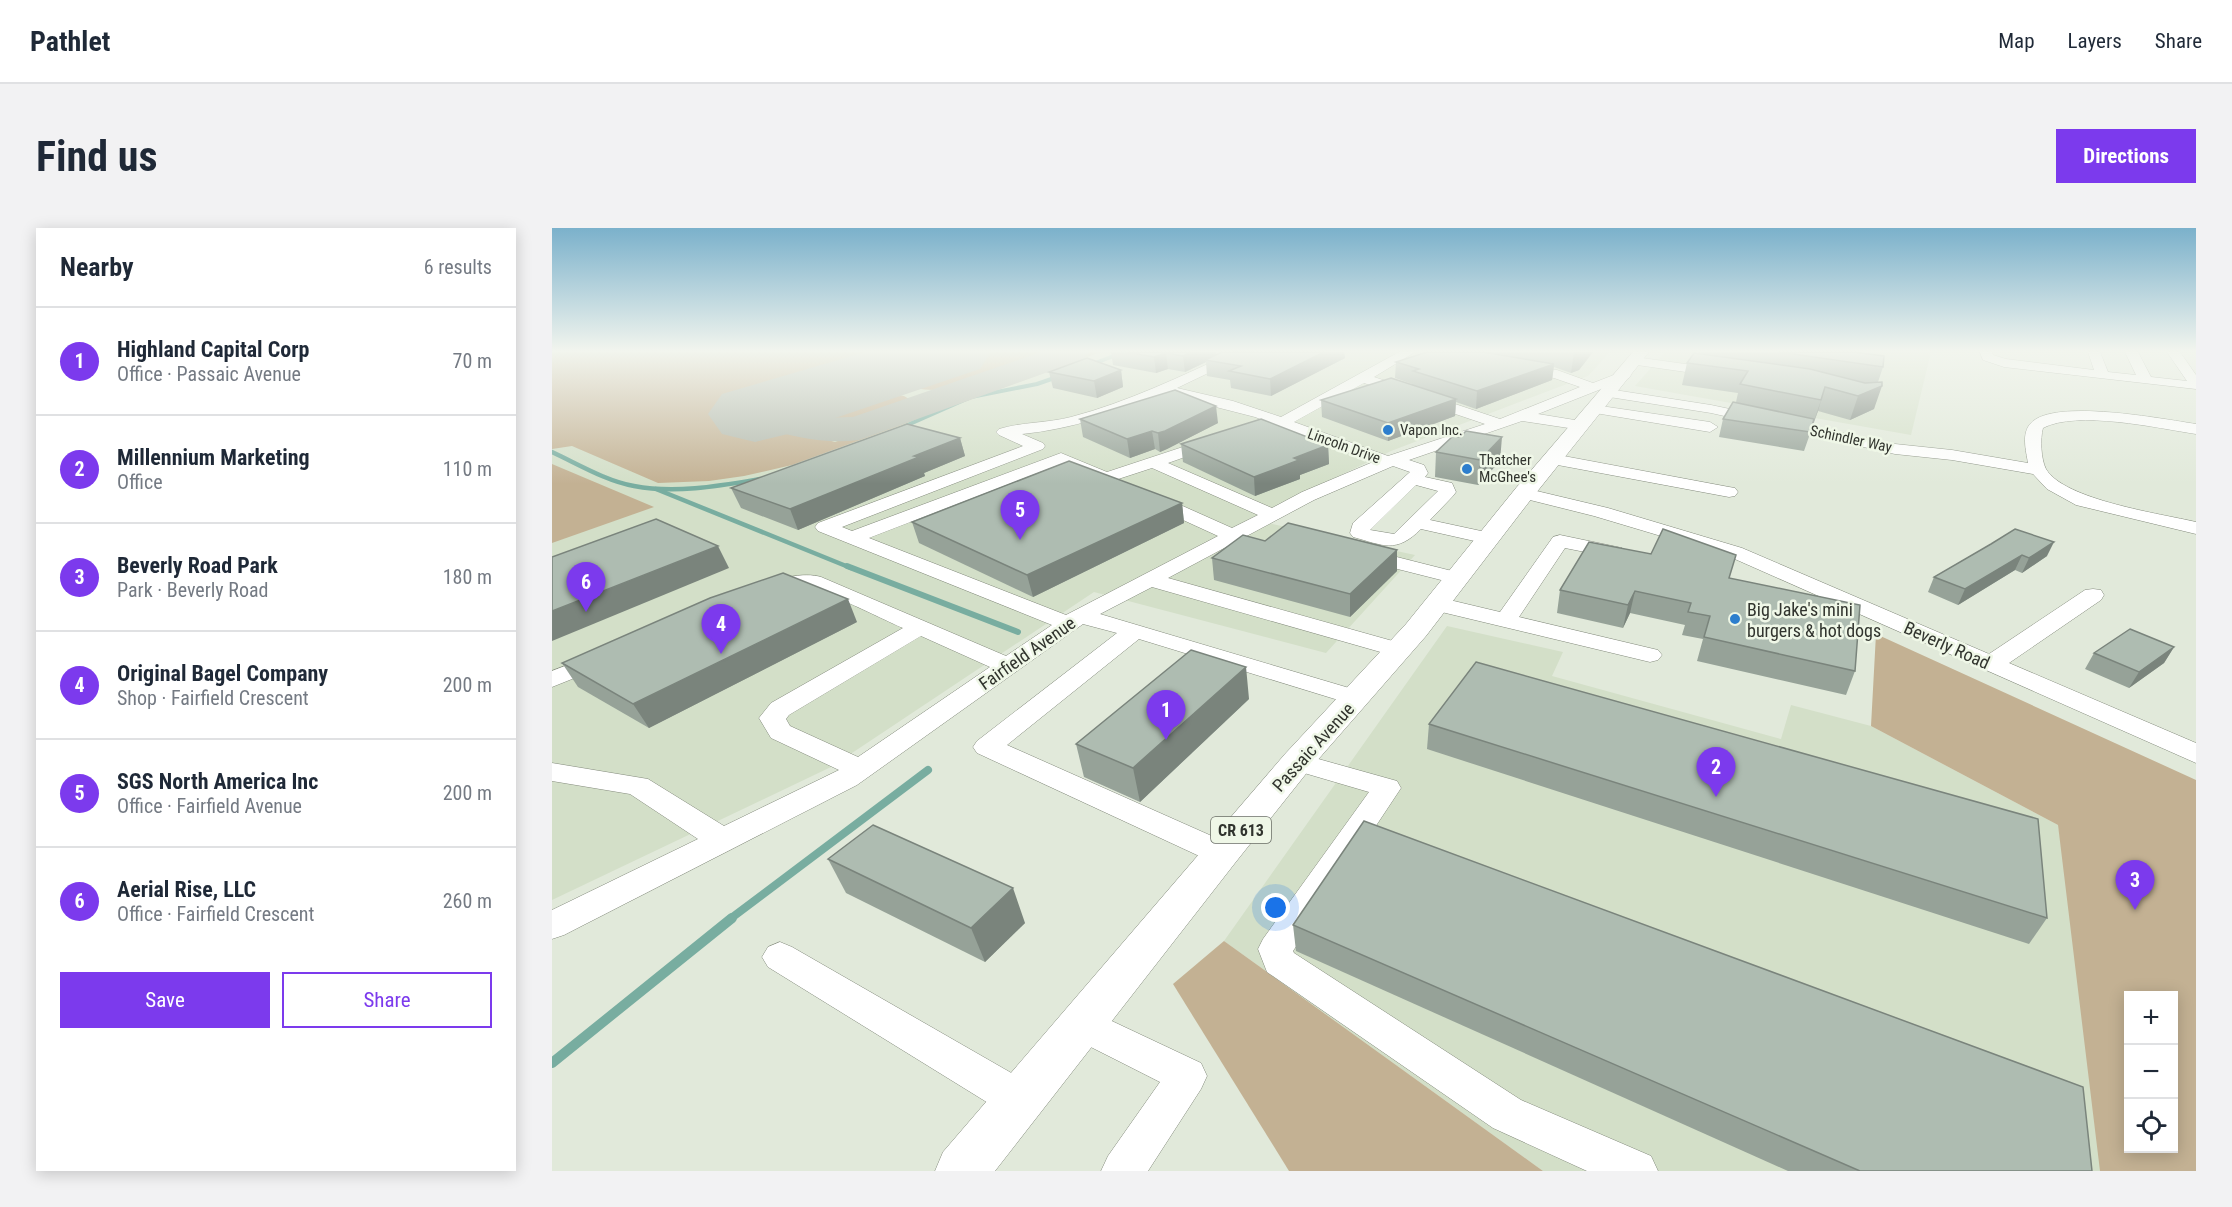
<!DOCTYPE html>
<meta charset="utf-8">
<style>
:root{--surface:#fff;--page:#f2f2f3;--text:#1f2937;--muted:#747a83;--line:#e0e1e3;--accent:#7c3aed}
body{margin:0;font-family:"Roboto Condensed",sans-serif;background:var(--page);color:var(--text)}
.controls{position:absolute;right:18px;bottom:18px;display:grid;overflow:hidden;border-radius:0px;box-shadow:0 3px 15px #0003}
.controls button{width:54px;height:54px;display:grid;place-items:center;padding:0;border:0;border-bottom:2px solid var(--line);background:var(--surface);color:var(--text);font:30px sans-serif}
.you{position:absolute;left:724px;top:680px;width:21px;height:21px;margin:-15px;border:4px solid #fff;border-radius:50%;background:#1a73e8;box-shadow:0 0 0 9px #1a73e833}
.badge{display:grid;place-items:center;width:39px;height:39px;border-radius:50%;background:var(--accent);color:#fff;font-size:20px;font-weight:700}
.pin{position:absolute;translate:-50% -50px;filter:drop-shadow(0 2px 3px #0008)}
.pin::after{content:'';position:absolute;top:32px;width:21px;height:18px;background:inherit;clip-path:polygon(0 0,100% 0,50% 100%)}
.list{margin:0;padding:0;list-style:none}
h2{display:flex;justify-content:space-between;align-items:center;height:78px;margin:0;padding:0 24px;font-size:26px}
h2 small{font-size:20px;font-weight:400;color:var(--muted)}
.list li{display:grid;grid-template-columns:39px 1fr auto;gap:18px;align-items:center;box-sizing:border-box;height:108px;padding:0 24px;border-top:2px solid var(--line)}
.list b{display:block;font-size:22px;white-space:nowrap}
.list p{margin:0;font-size:20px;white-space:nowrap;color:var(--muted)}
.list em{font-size:20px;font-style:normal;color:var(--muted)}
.actions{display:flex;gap:12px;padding:18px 24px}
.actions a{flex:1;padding:14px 0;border:2px solid var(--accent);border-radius:0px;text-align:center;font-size:21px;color:var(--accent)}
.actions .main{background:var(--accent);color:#fff}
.icon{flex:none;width:33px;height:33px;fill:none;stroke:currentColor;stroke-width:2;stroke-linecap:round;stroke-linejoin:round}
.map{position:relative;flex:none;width:1644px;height:943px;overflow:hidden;border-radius:0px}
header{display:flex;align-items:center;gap:36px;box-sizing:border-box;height:84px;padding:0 30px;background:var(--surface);border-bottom:2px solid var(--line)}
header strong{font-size:28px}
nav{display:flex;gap:33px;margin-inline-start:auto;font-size:21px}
.intro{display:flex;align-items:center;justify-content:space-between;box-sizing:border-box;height:144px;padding:0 36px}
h1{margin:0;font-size:42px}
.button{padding:15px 27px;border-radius:0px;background:var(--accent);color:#fff;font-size:21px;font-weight:700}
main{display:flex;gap:36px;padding:0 36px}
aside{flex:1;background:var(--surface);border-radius:0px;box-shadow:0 3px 15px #0003}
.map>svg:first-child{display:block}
</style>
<header>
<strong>Pathlet</strong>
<nav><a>Map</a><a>Layers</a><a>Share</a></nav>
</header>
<div class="intro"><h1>Find us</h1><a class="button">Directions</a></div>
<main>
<aside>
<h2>Nearby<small>6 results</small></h2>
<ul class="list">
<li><span class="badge">1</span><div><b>Highland Capital Corp</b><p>Office · Passaic Avenue</p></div><em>70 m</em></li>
<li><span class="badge">2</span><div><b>Millennium Marketing</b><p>Office</p></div><em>110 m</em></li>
<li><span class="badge">3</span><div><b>Beverly Road Park</b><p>Park · Beverly Road</p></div><em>180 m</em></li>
<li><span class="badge">4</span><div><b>Original Bagel Company</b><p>Shop · Fairfield Crescent</p></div><em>200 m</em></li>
<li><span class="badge">5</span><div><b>SGS North America Inc</b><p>Office · Fairfield Avenue</p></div><em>200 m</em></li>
<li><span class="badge">6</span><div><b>Aerial Rise, LLC</b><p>Office · Fairfield Crescent</p></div><em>260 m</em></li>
</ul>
<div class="actions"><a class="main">Save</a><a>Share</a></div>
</aside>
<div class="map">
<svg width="1644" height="943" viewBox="0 0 1644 943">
<rect width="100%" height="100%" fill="#e1e9da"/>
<g fill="#d3dfc8">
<polygon points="0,124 1058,124 1036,148 839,223 697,291 863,327 774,425 542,364 279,539 0,672"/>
<polygon points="1113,124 1379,124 1359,207 1083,158"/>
<polygon points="895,398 1011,424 1000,448 1229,511 1239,477 1319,498 1506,597 1567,943 991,943 672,713"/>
</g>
<g fill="#c3b193" fill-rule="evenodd">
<polygon points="0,124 371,124 176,185 283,214 533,124 549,124 240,237 192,248 157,253 106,255 20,218 0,221"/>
<path d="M422 124H508C471 138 387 179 351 154L350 151 365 143Z"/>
<path d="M323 163 352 168 357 171 356 177C321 196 281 204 244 189 252 172 305 165 323 163Z"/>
<polygon points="0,236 102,279 0,315"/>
<path d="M1324 406 1644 552V943H1548L1506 597 1319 498ZM1576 768H1622V920H1576Z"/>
<polygon points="672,713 991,943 737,943 621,756"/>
</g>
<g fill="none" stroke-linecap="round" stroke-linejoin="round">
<g stroke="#78ada0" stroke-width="4">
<polyline points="538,137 572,124"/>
<polyline points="351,199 419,169 485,156 508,148"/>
</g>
<g stroke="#78ada0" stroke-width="4.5">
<path d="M0 224C26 236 54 253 82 258 123 266 167 258 208 251"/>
<polyline points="104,261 299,340"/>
</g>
<polyline stroke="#78ada0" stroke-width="6" points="295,338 466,404"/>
<polyline stroke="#78ada0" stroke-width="8" points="178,691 376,542"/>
<polyline stroke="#78ada0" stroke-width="10" points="0,835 180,690"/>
<path fill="#b2b8ac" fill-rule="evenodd" d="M489 124H537L532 131 307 212C266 217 229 205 190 194L184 186 190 178 203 175 267 190 301 189Z"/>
<polygon fill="#b2b8ac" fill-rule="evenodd" points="313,124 439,124 428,141 236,206 203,214 170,206 156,186 170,166"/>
<g stroke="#838a7c" stroke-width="1">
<g id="minor">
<path d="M682 124H700L625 160 681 173 729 189 847 124H863L822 149 948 191 1028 159 1002 150 962 143 960 140 962 137 1005 142 1041 155 1072 143 1079 147 1077 150 986 186 1035 194 1038 197 1035 200 1030 202 970 193 857 232 872 237 876 245 873 249 900 255 904 264 901 268 878 292 943 306 946 310 943 314 936 316 869 301C844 326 831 317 801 309L798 305 801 295 858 244 841 238 762 272 616 350 855 417 859 422 855 427 847 429 839 427 600 359 548 386 814 465 818 470 814 475 805 478 796 475 587 411 455 517 680 617 685 625 680 633 669 637 658 633 425 525 421 519 425 513 565 405 531 396 305 557 12 707 0 711V682L146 611 78 566 0 553V535L96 551 172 598 287 542 219 510 207 490 219 475 351 400C334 393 269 360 257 360 241 360 228 372 212 369L209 364C220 349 253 344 269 349L454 428 500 397 266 303 263 299 266 295 471 218 447 207 444 204 447 201C470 194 496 195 519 189 576 174 629 148 682 124ZM812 155 933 196 836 228 742 194ZM613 166 703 189 821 234 750 264 720 280 616 235 667 217 669 214 667 211H655L555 244 509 225 300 303 290 299 491 221 493 218 491 215 470 206C520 201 567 185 613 166ZM509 236 554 255 600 240 706 287 680 300 606 267H594L591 271 594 275 666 308 514 387 317 310ZM864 257 886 263 842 306 818 302ZM369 408 438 439 306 529 238 498 234 491 237 487Z"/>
<polygon points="1428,124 1440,124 1441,127 1454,131 1542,142 1536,124 1548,124 1556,144 1584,147 1573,124 1586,124 1599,149 1635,153 1615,124 1628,124 1644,147 1644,161 1452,139 1431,132"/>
<polygon points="1083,129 1169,141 1176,145 1169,149 1078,136 1077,133"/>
<path d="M1056 161 1159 177 1343 216 1400 222 1476 235C1474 223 1469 205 1479 195 1502 170 1611 191 1644 196V206C1605 200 1525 182 1491 200 1488 211 1489 231 1494 241 1512 272 1610 286 1644 294V306L1524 277 1495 261 1481 246 1400 232 1343 226 1159 185 1051 168 1049 165 1051 162Z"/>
<polygon points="1042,177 1158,194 1166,199 1158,204 1037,184 1035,181 1037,178"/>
<polygon points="1001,226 1177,259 1183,260 1186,264 1183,268 1177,269 995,235 993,231 995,227"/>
<polygon points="972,260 1056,280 1190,320 1437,426 1533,362 1541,361 1549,362 1552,367 1549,372 1457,435 1644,515 1644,535 1176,328 1042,288 966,269 963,265 966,261"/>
<polygon points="1008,307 1070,320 1073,324 1070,328 1063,330 1013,320 967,389 1106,422 1110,427 1106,432 1098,434 877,381 874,376 877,371 885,369 948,384 1001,309"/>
<polygon points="813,321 912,346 915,350 912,354 905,356 806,331 803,327 806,323"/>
<polygon points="47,425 55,427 59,432 55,437 0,459 0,443"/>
<polygon points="745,525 845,553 849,560 741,723 742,725 969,872 1099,928 1106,943 1035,943 941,900 715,744 706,721 711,711 817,564 735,540 731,534 735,528"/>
<polygon points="228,714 240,719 482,858 488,872 482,886 468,891 454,886 216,739 210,729 216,719"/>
<polygon points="530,779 649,835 655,848 649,861 596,943 549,943 556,928 608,854 517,808 511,796 517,784"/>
</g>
</g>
<g stroke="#838a7c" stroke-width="1">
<polygon id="major" points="1081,124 1097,124 980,270 874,408 757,542 683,635 443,943 383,943 391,924 733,526 854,396 964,260"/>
</g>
<use href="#minor" fill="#fff" fill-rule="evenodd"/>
<use href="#major" fill="#fff" fill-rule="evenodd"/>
</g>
<g fill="#96a298">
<polygon points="559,124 664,124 664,127 670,124 792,124 793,130 719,168 679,160 678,152 655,148 654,134 633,144 616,141 604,145 561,137"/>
<polygon points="875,124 1041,124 1027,142 1019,145 1002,139 1000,152 924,181 904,174 903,188 836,213 770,189 769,172 860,157 860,156 843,150 844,134"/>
<polygon points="1147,124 1302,124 1331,139 1326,154 1322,181 1298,192 1266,183 1252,223 1167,209 1171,191 1184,174 1186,165 1130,157 1135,135"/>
<polygon points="569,142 571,159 545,170 501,160 497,144"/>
<polygon points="528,191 666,195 615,221 608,224 603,221 578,230 531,209"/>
<polygon points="408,210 413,228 372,245 373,248 246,302 189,280 179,260"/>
<polygon points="629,216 776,217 777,236 748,247 748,251 703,268 631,234"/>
<polygon points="884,224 948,233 926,257 883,249"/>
<polygon points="630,275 632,295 481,369 367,315 360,294"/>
<polygon points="713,313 845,322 845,343 798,389 662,352 660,330"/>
<polygon points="1439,316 1495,328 1470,345 1463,342 1406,377 1376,364 1382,349"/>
<polygon points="1178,351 1303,443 1294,467 1145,433 1151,411 1130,407 1133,397 1078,385 1071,400 1005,385 1008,362"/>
<polygon points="305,394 97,500 26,459 10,435"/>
<polygon points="1622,419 1612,435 1577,460 1533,441 1542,425"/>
<polygon points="697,471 588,574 532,549 524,516"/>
<polygon points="877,496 1495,690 1477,716 875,521"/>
<polygon points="276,631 473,695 433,734 294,665"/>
<polygon points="741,697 1540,943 1236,943 744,723"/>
</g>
<g fill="#7a847c">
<polygon points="639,124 664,124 664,130 653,132 654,134 633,144 631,128"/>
<polygon points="772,124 792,124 793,130 719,168 718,151"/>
<polygon points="1022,124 1041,124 1027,142 1019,145"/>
<polygon points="614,125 616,141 604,145 602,129"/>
<polygon points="1002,136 1000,152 924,181 925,163"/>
<polygon points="569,142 571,159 545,170 542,153"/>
<polygon points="1330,158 1322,181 1298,192 1306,168"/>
<polygon points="1273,159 1266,183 1261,196 1269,172"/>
<polygon points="904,171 903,188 836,213 836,195"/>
<polygon points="664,178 666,195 615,221 608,224 606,205"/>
<polygon points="600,203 603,221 578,230 575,211"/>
<polygon points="950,209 948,233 926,257 928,232"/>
<polygon points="408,210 413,228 372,245 373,248 246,302 238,281 362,228"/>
<polygon points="776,217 777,236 748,247 748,251 703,268 702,249 742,230"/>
<polygon points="630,275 632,295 481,369 475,347"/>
<polygon points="1502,314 1495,328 1470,345 1477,330"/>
<polygon points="166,318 177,340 0,413 0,383"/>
<polygon points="845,322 845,343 798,389 798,366"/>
<polygon points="1470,327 1463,342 1406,377 1413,361"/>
<polygon points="1083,363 1078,385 1071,400 1076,377"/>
<polygon points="296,371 305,394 97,500 81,476"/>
<polygon points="1622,419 1612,435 1577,460 1587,444"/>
<polygon points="694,439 697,471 588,574 581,540"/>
<polygon points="461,660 473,695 433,734 419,700"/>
</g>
<g fill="#aebcb1" stroke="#7a847c" stroke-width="1.5">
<polygon points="575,124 639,124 631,128 614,125 602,129"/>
<polygon points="670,124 772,124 718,151 677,143 689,138 653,132"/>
<polygon points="875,124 931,124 1002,136 925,163 861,143 867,141 844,134"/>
<polygon points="1227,124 1302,124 1332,128 1331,139"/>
<polygon points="1142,125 1258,141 1313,155 1330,154 1330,158 1306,168 1273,159 1269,172 1188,156 1196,143 1135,135"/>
<polygon points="535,130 569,142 542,153 497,144"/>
<polygon points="839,150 904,171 836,195 769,172"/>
<polygon points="623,162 664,178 613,203 606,205 600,203 575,211 528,191"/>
<polygon points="1181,174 1262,191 1258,204 1171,191"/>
<polygon points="709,191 776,217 742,230 747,232 702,249 629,216"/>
<polygon points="355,196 408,210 362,228 367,229 238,281 179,260"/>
<polygon points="914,203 950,209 928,232 884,224 901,208 908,209"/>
<polygon points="517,233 630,275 475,347 360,294"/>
<polygon points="104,291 166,318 0,383 0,329"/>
<polygon points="736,295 845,322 798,366 660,330 691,307 713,313"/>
<polygon points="1111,301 1184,327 1177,350 1308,377 1303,443 1152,409 1158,388 1136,384 1139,375 1083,363 1076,377 1008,362 1037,314 1099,326"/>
<polygon points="1463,301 1502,314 1477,330 1470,327 1413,361 1382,349 1439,316"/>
<polygon points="231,345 296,371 81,476 10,435 158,370"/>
<polygon points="1578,401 1622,419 1587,444 1542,425"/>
<polygon points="639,422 694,439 581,540 524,516"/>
<polygon points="924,434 1486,591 1495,690 877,496"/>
<polygon points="812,593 1531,859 1540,943 1308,943 741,697"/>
<polygon points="321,597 461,660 419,700 276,631"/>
</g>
<linearGradient id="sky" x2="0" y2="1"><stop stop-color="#7bb1cb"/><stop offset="0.48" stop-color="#f2f5ee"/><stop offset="1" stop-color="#f2f5ee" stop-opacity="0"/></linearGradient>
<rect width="1644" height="256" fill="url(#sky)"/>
<g fill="#2d7ecd" stroke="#eff7e7" stroke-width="2">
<circle cx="836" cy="202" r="6"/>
<circle cx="915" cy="241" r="6"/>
<circle cx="1183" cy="391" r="6"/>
</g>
<g text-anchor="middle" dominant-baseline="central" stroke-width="5" stroke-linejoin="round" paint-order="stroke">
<g font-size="15" fill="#31342e" stroke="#eff7e7" text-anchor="start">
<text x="848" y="202">Vapon Inc.</text>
<text x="927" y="232">Thatcher<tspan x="927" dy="17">McGhee's</tspan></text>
</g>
<g font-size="15" fill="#31342e" stroke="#eff7e7">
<text transform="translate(1299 211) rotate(12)">Schindler Way</text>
<text transform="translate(792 218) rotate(20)">Lincoln Drive</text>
</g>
<rect fill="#eff7e7" stroke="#6a6e66" stroke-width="1.5" x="659" y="589" width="60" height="26" rx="4.5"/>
<g font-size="16" font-weight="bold" fill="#31342e">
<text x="689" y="602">CR 613</text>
</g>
<g font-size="18" fill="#31342e" stroke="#eff7e7" text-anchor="start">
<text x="1195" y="381">Big Jake's mini<tspan x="1195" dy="21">burgers &amp; hot dogs</tspan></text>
</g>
<g font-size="18" fill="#31342e" stroke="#eff7e7">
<text transform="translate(1395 417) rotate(24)">Beverly Road</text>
<text transform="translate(475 425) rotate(-35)">Fairfield Avenue</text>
<text transform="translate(761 519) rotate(-48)">Passaic Avenue</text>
</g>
</g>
</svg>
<div class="controls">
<button>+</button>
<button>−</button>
<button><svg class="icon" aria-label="locate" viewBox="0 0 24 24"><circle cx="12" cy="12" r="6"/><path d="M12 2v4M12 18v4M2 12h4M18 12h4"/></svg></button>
</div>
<div class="you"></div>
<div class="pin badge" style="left:614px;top:512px">1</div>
<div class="pin badge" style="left:1164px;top:569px">2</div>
<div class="pin badge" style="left:1583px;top:682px">3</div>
<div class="pin badge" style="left:169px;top:426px">4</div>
<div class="pin badge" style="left:468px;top:312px">5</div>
<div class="pin badge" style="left:34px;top:384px">6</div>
</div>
</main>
